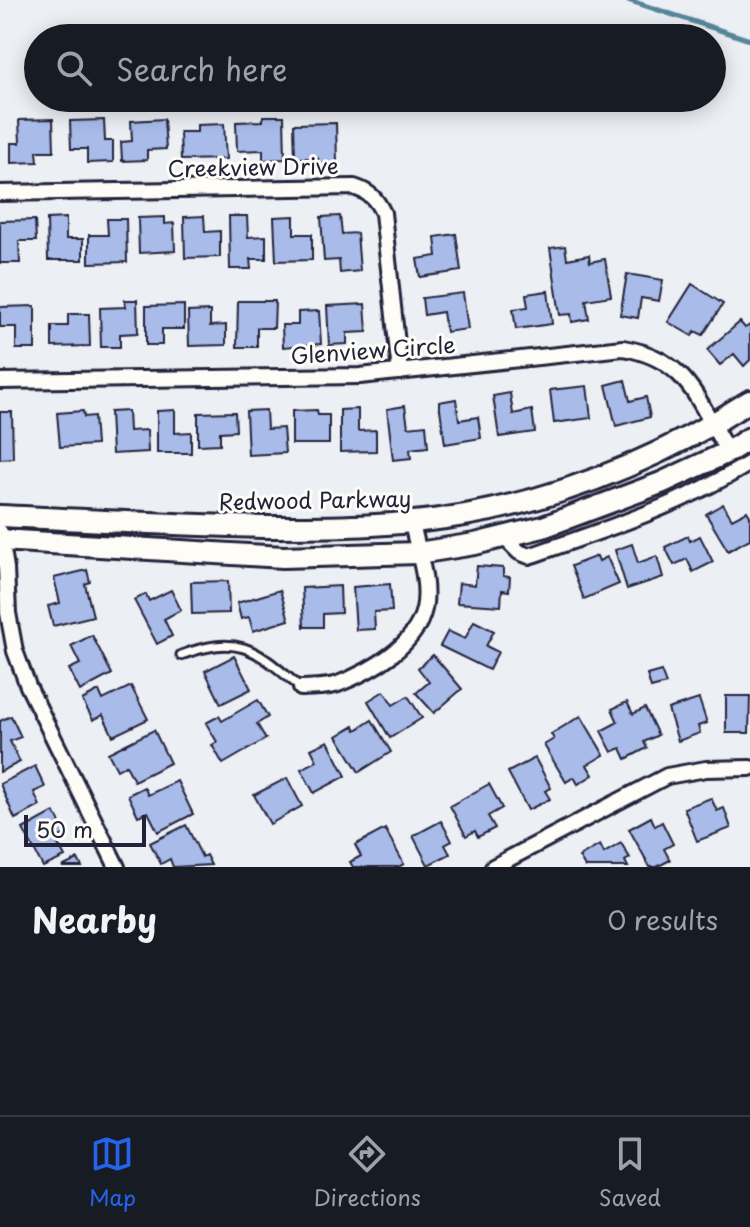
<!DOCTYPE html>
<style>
:root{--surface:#171b24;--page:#20242c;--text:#f1f3f6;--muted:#9ea1a6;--line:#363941;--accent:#2563eb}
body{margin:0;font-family:"Playpen Sans",sans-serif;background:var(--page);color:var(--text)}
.scale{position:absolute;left:24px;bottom:20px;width:122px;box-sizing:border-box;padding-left:8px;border:4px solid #22223b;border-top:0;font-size:22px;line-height:28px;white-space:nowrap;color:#22223b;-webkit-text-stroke:6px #fdfcf7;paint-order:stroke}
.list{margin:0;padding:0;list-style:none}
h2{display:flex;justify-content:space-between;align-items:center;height:104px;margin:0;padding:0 32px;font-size:34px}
h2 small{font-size:26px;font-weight:400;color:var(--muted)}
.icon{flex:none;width:44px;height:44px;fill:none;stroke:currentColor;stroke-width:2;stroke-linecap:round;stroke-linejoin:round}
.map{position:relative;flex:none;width:750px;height:867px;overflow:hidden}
.search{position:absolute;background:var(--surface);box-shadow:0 4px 20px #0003;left:24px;right:24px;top:24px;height:88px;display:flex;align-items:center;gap:20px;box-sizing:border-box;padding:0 28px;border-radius:44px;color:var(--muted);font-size:30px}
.sheet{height:248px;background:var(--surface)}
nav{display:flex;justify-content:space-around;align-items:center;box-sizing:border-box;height:112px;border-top:2px solid var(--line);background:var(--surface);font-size:22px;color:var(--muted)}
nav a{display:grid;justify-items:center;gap:4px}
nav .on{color:var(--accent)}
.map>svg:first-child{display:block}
</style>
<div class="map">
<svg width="750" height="867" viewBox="0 0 750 867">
<rect width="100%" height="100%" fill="#eceff4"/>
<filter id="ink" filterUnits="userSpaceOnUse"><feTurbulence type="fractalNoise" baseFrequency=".0125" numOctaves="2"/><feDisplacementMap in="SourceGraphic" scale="16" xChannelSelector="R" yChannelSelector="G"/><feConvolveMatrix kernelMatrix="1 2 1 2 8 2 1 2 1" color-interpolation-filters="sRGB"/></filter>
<g filter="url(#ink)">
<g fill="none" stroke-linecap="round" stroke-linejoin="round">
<polyline stroke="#578799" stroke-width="5" points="628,0 750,40"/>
</g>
<g fill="#a8bbe9" stroke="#22223b" stroke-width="2">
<polygon points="263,116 284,116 285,159 263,160 263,150 237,151 236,122 263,121"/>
<polygon points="53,119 54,151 37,151 38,162 11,163 11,143 20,143 19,120"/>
<polygon points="164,119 166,149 147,150 147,160 122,161 121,142 132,141 131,121"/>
<polygon points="104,120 105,141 113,141 113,162 87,163 87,149 71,149 70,121"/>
<polygon points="336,123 337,163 318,163 318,158 295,158 294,124"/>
<polygon points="224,124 226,159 181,160 180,132 197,132 197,125"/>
<polygon points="204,216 205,232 220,231 220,257 185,258 184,217"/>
<polygon points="229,216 247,216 248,237 266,236 266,259 250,259 251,269 230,269"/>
<polygon points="294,216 294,234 312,234 312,260 276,261 274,217"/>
<polygon points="340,216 342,234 357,233 360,271 340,273 339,260 324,261 321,217"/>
<polygon points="165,217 165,224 174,223 175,251 139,253 138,218"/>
<polygon points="66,218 66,239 83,239 83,260 48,260 47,219"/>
<polygon points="107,219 126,219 127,262 89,263 89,235 108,235"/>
<polygon points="35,220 36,241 19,241 20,263 0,263 0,221"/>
<polygon points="456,234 461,271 420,277 417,259 437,256 435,237"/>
<polygon points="565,246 567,259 589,255 590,262 605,259 611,296 586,300 589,319 572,322 571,314 560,315 550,248"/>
<polygon points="627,274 663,280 659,301 641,298 638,318 620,315"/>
<polygon points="692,284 723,304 703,335 695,331 692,336 668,322"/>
<polygon points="548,291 552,324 516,329 513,309 528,307 526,294"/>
<polygon points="463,293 468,329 446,332 443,312 424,315 422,298"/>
<polygon points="125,300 137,300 138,333 120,334 120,347 101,347 100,308 126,307"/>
<polygon points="238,301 275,301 274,328 257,328 257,347 237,347"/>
<polygon points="365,304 367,332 347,333 347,344 329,345 327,306"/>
<polygon points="184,305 184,329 162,329 162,345 146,345 146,306"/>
<polygon points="35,306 35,349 16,349 16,327 0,327 0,307"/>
<polygon points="210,311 210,326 226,325 226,345 189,346 188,312"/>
<polygon points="319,311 321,344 283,347 282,325 298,325 298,312"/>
<polygon points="68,314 89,314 90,346 52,347 52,326 68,326"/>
<polygon points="740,322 745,328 750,325 750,360 744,366 734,354 720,365 707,350"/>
<polygon points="625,380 630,401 646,397 650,417 616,426 606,385"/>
<polygon points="587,386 591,418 554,423 550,390"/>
<polygon points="510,393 513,414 532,410 535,432 499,437 493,396"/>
<polygon points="456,399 459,420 478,417 481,438 445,444 439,402"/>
<polygon points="405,406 408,427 426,425 428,447 410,449 411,458 393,460 387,409"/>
<polygon points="358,409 358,431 376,430 376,451 340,452 340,410"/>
<polygon points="175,410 175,433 191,432 191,453 157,453 157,411"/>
<polygon points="266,410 267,429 283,428 285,453 248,455 246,411"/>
<polygon points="317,410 318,415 329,415 329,444 292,444 292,411"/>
<polygon points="83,411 84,417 94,416 96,445 60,447 57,413"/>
<polygon points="128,411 129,431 147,430 148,452 112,454 110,412"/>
<polygon points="0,412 12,412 13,458 0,459"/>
<polygon points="235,412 236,431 220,432 220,444 198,445 198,413"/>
<polygon points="723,504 732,519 747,511 750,516 750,539 728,551 706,514"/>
<polygon points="688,536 690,541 700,536 713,562 693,572 687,559 674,565 665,547"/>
<polygon points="632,544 638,563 657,556 663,577 627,589 615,550"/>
<polygon points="597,556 599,561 607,557 619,584 584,599 571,566"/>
<polygon points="477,566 503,568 503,576 510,577 509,591 502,590 501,606 457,603 459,583 475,585"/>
<polygon points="87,570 90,582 85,584 93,616 53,626 48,606 60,603 54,578"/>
<polygon points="228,581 229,613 192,614 191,582"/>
<polygon points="390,584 392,611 374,612 375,629 356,630 353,587"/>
<polygon points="340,586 341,613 323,614 323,627 304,627 302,588"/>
<polygon points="171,590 181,610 164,619 172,636 157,644 134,600 146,594 149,601"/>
<polygon points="280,590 289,620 253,631 249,617 241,619 237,603"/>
<polygon points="474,621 494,631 486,646 498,652 489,670 440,646 448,631 465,639"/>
<polygon points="92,635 112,674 80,691 69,669 80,664 71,646"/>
<polygon points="433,655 462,689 434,713 416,693 429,682 418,668"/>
<polygon points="234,656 251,689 221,704 205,671"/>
<polygon points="661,671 666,684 651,688 647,675"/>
<polygon points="131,686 148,719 113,736 103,715 93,720 82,700 99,691 103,700"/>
<polygon points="384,691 393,705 408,696 422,718 390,738 368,701"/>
<polygon points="726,696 750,696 749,733 726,733"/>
<polygon points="699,699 707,723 698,726 700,733 678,741 668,709"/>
<polygon points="258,700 268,717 257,724 266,739 223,764 212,745 217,742 206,723 219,716 222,721"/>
<polygon points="627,702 633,714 645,708 658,735 644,742 647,748 626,759 621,748 612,752 601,731 618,722 612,709"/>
<polygon points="11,716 21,737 10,741 20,762 0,772 0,721"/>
<polygon points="581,716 604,755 587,765 593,775 578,784 574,777 566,782 544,745 554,739 551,734"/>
<polygon points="372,720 391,752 359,772 337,736 354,726 356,730"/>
<polygon points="154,730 170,763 134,781 126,765 117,770 108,753"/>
<polygon points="328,741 346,776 314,793 301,769 317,761 311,749"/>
<polygon points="535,758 551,788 545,791 550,799 528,810 508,772"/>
<polygon points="35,766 45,787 34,792 40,806 15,819 0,784"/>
<polygon points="287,778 302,806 270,824 254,795"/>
<polygon points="177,781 193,814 158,832 148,812 138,816 128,795 144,787 148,795"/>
<polygon points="489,784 502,808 488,816 495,828 478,837 475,831 466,836 450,806"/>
<polygon points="711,798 717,811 724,808 731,828 697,841 684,808"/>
<polygon points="54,812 66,834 55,839 65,857 43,867 23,829"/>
<polygon points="651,817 655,826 662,822 673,844 664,849 670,860 657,867 650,867 629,829"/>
<polygon points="441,821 452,841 445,845 450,854 428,865 413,836"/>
<polygon points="186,825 202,857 206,855 211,865 173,867 170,859 161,864 150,843"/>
<polygon points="385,829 404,864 398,867 353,867 350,862 361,856 355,845"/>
<polygon points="621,843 630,858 625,861 628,867 585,867 579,857 600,845 604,853"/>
<polygon points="78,859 82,867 62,867"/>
</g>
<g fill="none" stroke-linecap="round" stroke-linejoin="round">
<g stroke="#22223b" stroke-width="13">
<path id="lane" d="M181 655C241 633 256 650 301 688"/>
</g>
<g stroke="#22223b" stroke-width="20">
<g id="street">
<path d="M0 193 354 187C369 192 376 198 383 213L400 372"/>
<path d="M0 381 360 376 623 348C689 359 697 401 728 452"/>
<polyline points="0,532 6,568 8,613 15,651 28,686 117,867"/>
<path d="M504 537 519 552 529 556C605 530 681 505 750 463"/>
<path d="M301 688C313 687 327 688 338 684 371 671 416 646 424 609 430 582 417 549 412 523"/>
<polyline points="493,867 667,776 706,769 750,768"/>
</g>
</g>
<g stroke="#22223b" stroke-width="26">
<g id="secondary">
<path d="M0 516C93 520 186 526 278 527 341 527 403 526 465 515 567 497 664 456 750 401"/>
<polyline points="0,540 283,557 418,553 475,544 543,527 661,483 728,452 750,438"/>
</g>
</g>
<use href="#lane" stroke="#fdfcf7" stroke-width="7"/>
<use href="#street" stroke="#fdfcf7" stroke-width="14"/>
<use href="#secondary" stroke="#fdfcf7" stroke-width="20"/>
</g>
</g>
<g text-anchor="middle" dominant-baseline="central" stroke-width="6" stroke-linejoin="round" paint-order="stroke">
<g font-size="22" fill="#22223b" stroke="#fdfcf7">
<text transform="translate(253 166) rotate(-1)">Creekview Drive</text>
<text transform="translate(373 349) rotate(-4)">Glenview Circle</text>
<text transform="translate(315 499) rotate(-1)">Redwood Parkway</text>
</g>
</g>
</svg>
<div class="scale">50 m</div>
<div class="search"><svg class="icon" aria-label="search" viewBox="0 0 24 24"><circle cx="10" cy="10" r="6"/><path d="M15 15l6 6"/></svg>Search here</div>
</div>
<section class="sheet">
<h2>Nearby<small>0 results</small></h2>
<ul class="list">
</ul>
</section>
<nav>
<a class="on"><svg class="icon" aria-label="map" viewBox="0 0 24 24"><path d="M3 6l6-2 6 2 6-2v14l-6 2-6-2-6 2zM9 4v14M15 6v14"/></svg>Map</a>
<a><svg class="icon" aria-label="directions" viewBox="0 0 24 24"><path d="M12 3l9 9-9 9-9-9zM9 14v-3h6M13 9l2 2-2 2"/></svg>Directions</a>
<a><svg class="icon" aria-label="saved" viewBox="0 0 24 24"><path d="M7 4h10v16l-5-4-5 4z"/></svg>Saved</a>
</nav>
